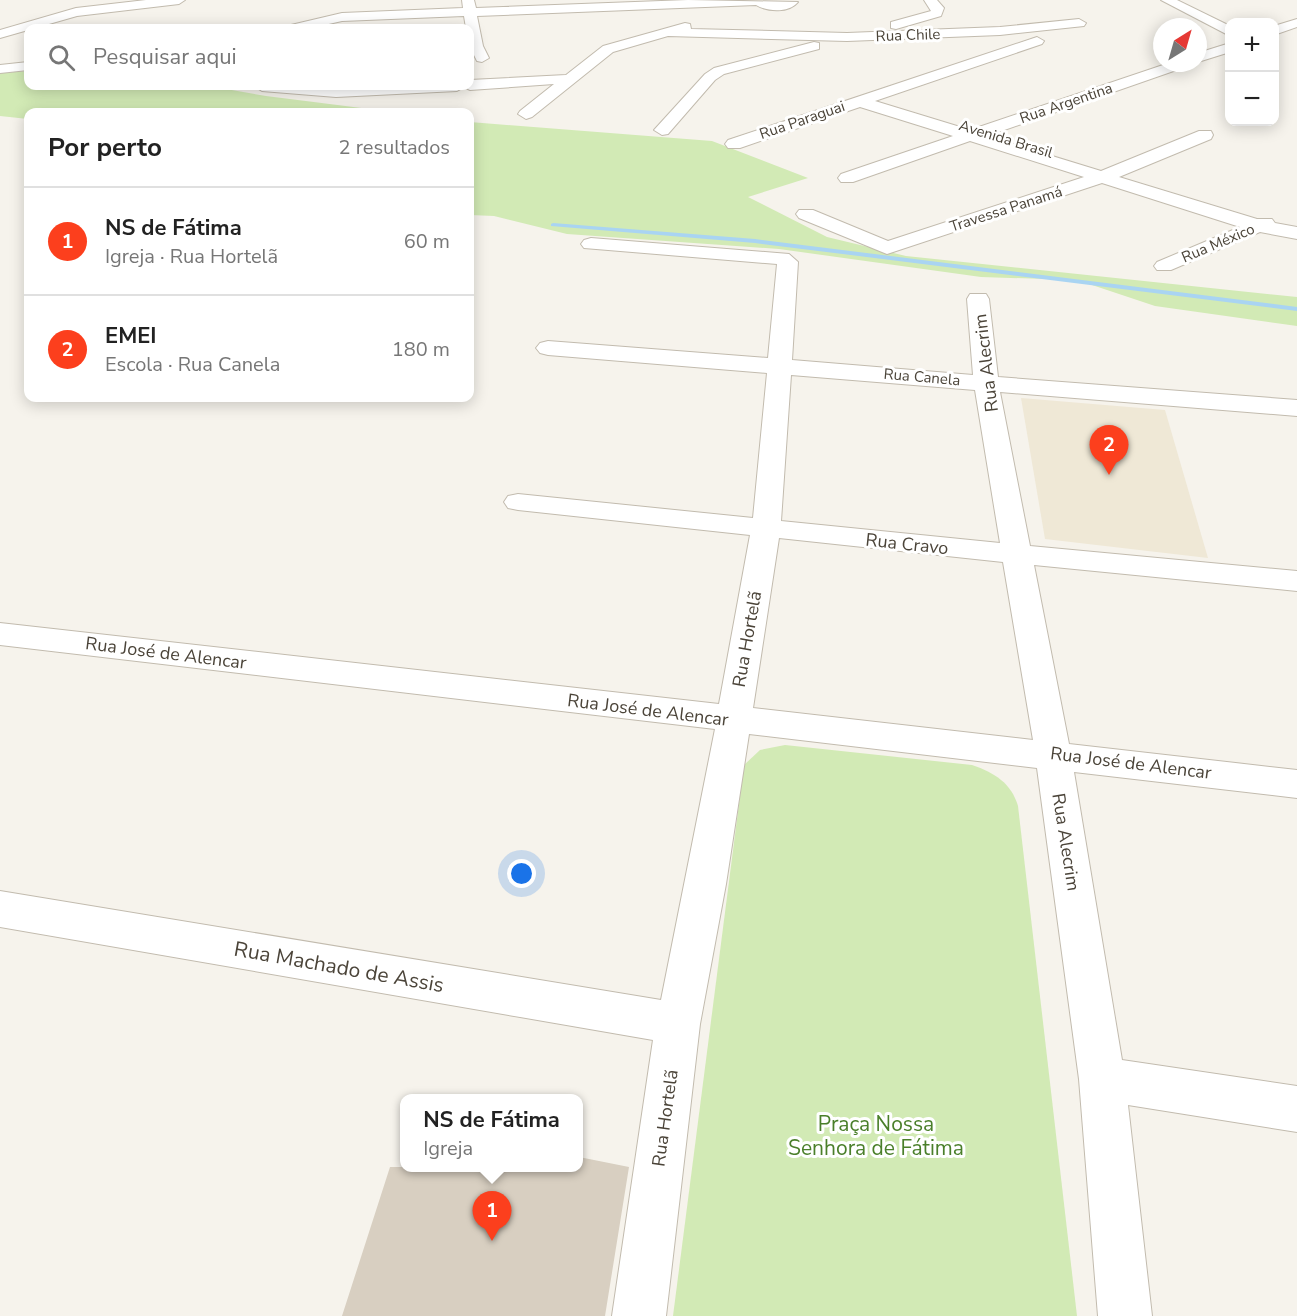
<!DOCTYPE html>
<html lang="pt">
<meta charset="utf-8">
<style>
:root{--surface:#fff;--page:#f2f2f2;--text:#222;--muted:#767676;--line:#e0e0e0;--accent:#fc3f1d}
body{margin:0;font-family:"Nunito Sans",sans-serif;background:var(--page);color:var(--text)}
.controls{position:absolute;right:18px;top:18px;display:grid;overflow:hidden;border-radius:12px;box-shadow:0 3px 15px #0003}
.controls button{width:54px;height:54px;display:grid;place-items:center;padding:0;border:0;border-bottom:2px solid var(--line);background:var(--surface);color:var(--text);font:30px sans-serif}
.compass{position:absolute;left:1153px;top:18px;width:54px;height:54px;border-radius:50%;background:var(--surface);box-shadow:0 3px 15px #0003;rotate:37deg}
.you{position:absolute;left:522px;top:874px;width:21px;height:21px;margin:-15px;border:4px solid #fff;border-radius:50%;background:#1a73e8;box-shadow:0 0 0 9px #1a73e833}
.badge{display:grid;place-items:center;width:39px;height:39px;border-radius:50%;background:var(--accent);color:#fff;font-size:20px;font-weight:700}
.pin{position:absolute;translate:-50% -50px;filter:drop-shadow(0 2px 3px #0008)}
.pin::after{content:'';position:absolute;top:32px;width:21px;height:18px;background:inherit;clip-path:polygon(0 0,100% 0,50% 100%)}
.popup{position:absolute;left:400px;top:1094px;width:183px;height:78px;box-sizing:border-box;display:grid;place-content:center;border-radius:12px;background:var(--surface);filter:drop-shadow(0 2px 4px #0005);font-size:20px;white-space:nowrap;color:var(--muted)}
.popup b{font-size:22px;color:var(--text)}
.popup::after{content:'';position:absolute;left:50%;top:100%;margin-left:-12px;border:12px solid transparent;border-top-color:var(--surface)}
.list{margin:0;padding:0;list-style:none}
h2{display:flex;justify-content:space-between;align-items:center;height:78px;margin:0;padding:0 24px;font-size:26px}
h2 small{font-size:20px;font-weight:400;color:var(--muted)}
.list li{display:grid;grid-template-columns:39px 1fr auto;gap:18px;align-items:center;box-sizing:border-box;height:108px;padding:0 24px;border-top:2px solid var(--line)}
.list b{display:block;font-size:22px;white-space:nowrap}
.list p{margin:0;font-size:20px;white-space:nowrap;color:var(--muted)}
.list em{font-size:20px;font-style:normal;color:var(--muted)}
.icon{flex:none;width:33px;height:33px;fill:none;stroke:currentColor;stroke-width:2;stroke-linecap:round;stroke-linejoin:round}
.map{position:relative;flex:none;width:1297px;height:1316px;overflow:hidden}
.search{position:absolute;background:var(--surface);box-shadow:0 3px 15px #0003;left:24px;top:24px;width:450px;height:66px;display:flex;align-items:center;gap:15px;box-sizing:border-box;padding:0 21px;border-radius:12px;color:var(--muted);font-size:22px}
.panel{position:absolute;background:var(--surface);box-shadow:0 3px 15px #0003;left:24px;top:108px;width:450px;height:294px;border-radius:12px}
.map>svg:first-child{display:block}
</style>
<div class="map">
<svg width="1297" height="1316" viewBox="0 0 1297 1316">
<rect width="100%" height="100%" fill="#f6f3ec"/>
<polygon fill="#efe8d6" points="1021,398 1165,410 1208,558 1045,539"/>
<g fill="#d2eab5">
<polygon points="28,71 28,86 209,86 266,96 393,112 28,112 28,119 0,116 0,73"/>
<polygon points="470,122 712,141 808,178 748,197 827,237 906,256 1297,297 1297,326 1155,306 1077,280 981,277 779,249 567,234 494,216 470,215"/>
<path d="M785 745 972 765C995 773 1011 783 1018 806L1077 1316H673L744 765 760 750Z"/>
</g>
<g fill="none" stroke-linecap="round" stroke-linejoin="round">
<polygon fill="#a9d4f2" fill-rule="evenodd" points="553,223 755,239 1297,307 1297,311 755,243 551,226 551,224"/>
</g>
<polygon fill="#d8cfc1" points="579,1157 629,1167 605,1316 342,1316 390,1167 579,1167"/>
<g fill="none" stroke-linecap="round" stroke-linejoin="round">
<g stroke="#c2bbae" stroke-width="2">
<g id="minor">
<polygon points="146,0 185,0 179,4 77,16 0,38 0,30 76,8"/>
<path d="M462 0H474L476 8 688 0 798 2C789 13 768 12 756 5L477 16 483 46 489 58 482 62 477 61 470 47V28H466L464 16 342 21 311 28H289L291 25 342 13 463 8Z"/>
<polygon points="924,0 937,0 944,8 941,16 896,29 891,28 891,22 931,11"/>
<polygon points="1161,0 1177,0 1230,26 1230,36"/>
<polygon points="1079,19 1086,23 1084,26 1000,35 847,41 668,36 613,52 532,117 526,119 518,114 520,111 554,84 470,90 464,87 457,91 336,97 262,91 254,86 470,86 470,80 566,75 603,46 685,23 690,24 691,29 847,33 1000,27"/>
<polygon points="1297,19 1297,27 1274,35 1274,26"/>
<polygon points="1037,37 1044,41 1042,44 875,101 970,130 1169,63 1190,63 1188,66 987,136 1101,171 1199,131 1211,131 1213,135 1211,139 1119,177 1257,219 1272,219 1275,223 1297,227 1297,239 1260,232 1171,270 1157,270 1154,266 1157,262 1240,227 1102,183 887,254 799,218 796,214 799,210 813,210 888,241 1084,177 970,141 853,182 841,182 838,178 841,174 953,136 860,107 740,148 728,148 725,144 728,140"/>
<polygon points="814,42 819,43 819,49 724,74 715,80 668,134 662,135 654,130 705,74 714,68"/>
<polygon points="1230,43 1230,52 1198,62 1198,53"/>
<polygon points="28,62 28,70 0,73 0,65"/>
<path d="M591 238 789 254 798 262 792 360 973 375 967 299 970 294H986L989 299 998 377 1297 400V416L1000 392 1030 546 1297 571V591L1034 565 1069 744 1297 770V798L1074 772 1122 1060 1297 1086V1132L1128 1105 1152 1316H1098L1079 1079 1037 768 749 734 726 884 700 1024 666 1316H612L653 1040 0 927V891L661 1000 715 729 0 645V623L719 704 750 535 518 510 508 508 504 502 508 496 518 494 753 518 767 373 548 355 540 353 536 348 540 343 548 341 768 358 777 264 584 248 581 244 584 240ZM791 375 975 390 1000 543 781 521ZM779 538 1003 562 1033 740 753 708Z"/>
</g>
</g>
<use href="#minor" fill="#fff" fill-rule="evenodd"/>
</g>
<g text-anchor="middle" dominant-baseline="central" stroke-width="6" stroke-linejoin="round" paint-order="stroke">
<g font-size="15" fill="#4b4439" stroke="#fff">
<text transform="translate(908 35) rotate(-2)">Rua Chile</text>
<text transform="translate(1066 103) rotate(-19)">Rua Argentina</text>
<text transform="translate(802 120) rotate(-19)">Rua Paraguai</text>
<text transform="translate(1006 139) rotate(17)">Avenida Brasil</text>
<text transform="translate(1006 209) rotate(-18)">Travessa Panamá</text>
<text transform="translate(1218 243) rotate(-23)">Rua México</text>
<text transform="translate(922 377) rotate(5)">Rua Canela</text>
</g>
<g font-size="18" fill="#4b4439" stroke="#fff">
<text transform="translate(986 363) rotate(-97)">Rua Alecrim</text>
<text transform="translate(907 544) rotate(6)">Rua Cravo</text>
<text transform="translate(747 639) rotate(-80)">Rua Hortelã</text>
<text transform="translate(166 653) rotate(7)">Rua José de Alencar</text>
<text transform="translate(648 710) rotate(7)">Rua José de Alencar</text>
<text transform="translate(1131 763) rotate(7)">Rua José de Alencar</text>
<text transform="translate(1066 842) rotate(81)">Rua Alecrim</text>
<text transform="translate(665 1118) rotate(-82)">Rua Hortelã</text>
</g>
<g font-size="21" fill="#4b4439" stroke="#fff">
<text transform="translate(339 967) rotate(10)">Rua Machado de Assis</text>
</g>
<g font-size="21" fill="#4a7f2a" stroke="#fff">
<text x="876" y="1124">Praça Nossa<tspan x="876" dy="24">Senhora de Fátima</tspan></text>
</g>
</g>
</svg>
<div class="controls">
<button>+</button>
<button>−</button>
</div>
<svg class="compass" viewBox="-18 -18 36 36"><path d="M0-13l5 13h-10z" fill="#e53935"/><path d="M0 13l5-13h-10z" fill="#767676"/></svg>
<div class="you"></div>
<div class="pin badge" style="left:492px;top:1241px">1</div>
<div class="popup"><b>NS de Fátima</b>Igreja</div>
<div class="pin badge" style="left:1109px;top:475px">2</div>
<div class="search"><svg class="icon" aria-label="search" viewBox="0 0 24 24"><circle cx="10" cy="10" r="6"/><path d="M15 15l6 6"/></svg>Pesquisar aqui</div>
<section class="panel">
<h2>Por perto<small>2 resultados</small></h2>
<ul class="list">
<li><span class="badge">1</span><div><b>NS de Fátima</b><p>Igreja · Rua Hortelã</p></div><em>60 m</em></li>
<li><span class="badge">2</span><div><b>EMEI</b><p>Escola · Rua Canela</p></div><em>180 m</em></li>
</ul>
</section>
</div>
